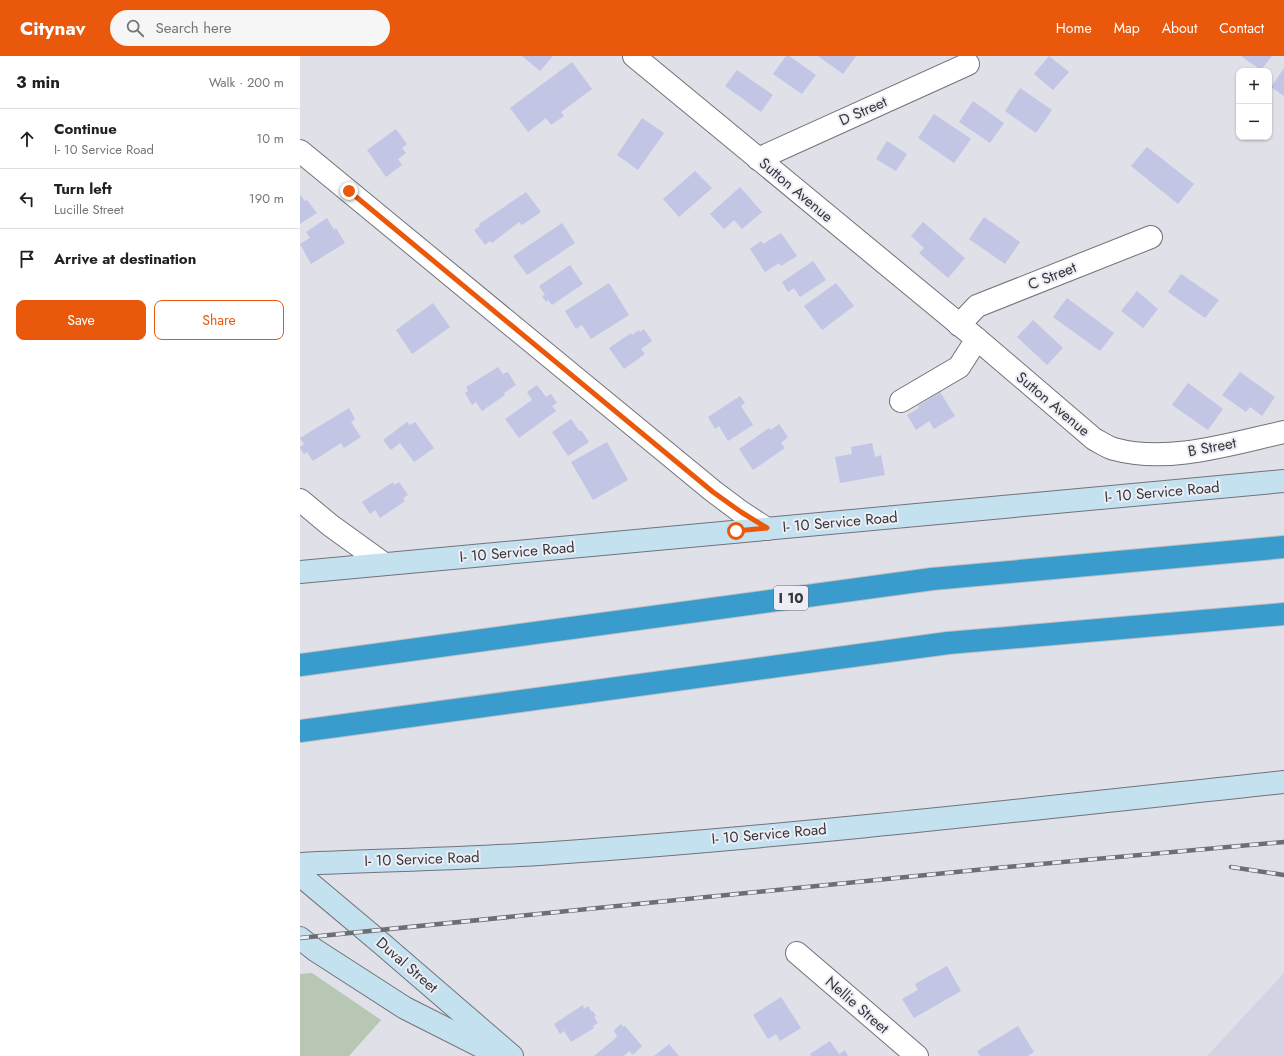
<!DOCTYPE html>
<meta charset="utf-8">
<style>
:root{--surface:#fff;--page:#f6f6f6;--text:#202124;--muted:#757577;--line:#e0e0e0;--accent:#ea580c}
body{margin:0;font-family:Jost,sans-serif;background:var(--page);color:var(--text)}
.controls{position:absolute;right:12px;top:12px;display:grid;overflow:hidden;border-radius:8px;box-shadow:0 1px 3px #0004}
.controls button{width:36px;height:36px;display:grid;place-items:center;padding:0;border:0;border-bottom:1px solid var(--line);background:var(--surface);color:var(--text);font:20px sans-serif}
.stop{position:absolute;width:12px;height:12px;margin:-9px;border:3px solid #ea580c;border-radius:50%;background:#fff}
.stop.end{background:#ea580c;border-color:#fff;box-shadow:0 1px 4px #0008}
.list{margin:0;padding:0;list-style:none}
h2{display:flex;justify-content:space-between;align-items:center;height:52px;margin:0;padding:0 16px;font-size:17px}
h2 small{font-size:13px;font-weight:400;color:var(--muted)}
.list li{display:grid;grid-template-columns:26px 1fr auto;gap:12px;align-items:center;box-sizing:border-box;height:60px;padding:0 16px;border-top:1px solid var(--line)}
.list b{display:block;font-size:15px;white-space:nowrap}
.list p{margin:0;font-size:13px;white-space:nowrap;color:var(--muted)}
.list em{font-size:13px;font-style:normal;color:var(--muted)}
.actions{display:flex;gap:8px;padding:12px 16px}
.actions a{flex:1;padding:9px 0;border:1px solid var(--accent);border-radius:8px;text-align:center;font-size:14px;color:var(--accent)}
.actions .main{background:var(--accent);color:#fff}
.icon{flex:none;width:22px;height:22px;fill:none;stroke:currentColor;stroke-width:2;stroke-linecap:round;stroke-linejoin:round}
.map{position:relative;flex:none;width:984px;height:1000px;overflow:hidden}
header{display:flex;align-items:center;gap:24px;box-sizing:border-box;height:56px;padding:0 20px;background:var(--accent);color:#fff}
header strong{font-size:19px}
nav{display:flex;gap:22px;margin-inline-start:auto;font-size:14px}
.search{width:280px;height:36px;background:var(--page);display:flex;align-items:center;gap:10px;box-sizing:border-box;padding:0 14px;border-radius:22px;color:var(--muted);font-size:15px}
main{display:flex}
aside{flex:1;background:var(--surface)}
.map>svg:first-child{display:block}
</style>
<header>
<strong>Citynav</strong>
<div class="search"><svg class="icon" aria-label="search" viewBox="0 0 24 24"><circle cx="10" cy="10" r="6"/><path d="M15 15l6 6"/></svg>Search here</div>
<nav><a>Home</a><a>Map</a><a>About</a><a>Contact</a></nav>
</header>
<main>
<aside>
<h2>3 min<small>Walk · 200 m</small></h2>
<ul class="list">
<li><svg class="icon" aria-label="ahead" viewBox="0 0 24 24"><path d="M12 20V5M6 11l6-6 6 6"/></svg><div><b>Continue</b><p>I- 10 Service Road</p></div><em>10 m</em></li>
<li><svg class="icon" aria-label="left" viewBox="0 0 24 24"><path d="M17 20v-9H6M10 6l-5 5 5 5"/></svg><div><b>Turn left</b><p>Lucille Street</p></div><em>190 m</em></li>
<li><svg class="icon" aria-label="arrive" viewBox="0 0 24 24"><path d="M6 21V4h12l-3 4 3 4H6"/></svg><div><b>Arrive at destination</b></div></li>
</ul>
<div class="actions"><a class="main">Save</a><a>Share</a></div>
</aside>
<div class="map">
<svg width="984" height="1000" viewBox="0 0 984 1000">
<rect width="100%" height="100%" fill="#dfe0e8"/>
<polygon fill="#d3d4e3" points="984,917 984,1000 907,1000"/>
<polygon fill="#b8c7b3" points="12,917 81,964 49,1000 0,1000 0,918"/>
<g fill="#c2c5e4">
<polygon points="222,0 253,0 240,15"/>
<polygon points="486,0 489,0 516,19 502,38 473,18"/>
<polygon points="518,0 556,0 543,18"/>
<polygon points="749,0 769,16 753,34 734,18"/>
<polygon points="941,0 972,0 961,14"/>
<polygon points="272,6 292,33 261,56 264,60 251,69 246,62 228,76 210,52"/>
<polygon points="984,12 984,40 971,31"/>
<polygon points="437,14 473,39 461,56 425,30"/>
<polygon points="720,32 752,54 736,77 705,55"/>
<polygon points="673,45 704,67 690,87 659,66"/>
<polygon points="634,58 671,83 654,107 618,82"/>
<polygon points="342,62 364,77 338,114 317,99"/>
<polygon points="96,73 107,88 102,92 106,97 98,103 102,109 86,121 67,94"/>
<polygon points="587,85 607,98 596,115 576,103"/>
<polygon points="847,91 894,128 878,148 831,110"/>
<polygon points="395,115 412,132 379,161 363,143"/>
<polygon points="440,131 462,156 442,173 434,164 424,173 410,158"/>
<polygon points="226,136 241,156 222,169 219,166 192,187 190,185 185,189 174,174 180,170 179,168"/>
<polygon points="0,139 5,145 7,144 17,157 0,168"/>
<polygon points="684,161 720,186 705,208 669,183"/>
<polygon points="27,162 34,174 36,172 45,187 11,208 0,188 10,182 6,176"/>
<polygon points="623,166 665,202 648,222 619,197 624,192 611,180"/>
<polygon points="262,167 275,187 227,219 213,200"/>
<polygon points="481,177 497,200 481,210 479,207 465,216 450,193 461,185 463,188"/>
<polygon points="513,205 526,224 500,241 494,232 488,236 482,226"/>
<polygon points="270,209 283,228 252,249 248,244 246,246 242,240 245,239 239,230"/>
<polygon points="881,218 919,244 905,262 868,236"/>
<polygon points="309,227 329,259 291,283 282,269 276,273 265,255"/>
<polygon points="536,227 554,250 522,274 504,250"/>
<polygon points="837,235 858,253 843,272 821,255"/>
<polygon points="767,242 814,277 800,295 753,261"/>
<polygon points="133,247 150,271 112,298 96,274"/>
<polygon points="733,264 763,292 747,309 717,281"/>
<polygon points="344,273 352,285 341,293 345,298 324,313 309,292 331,277 332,279 339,274 340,276"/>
<polygon points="198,311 203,318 208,316 216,329 204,337 205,339 182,355 176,346 172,349 165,337 168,335 166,331"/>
<polygon points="940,316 975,341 962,360 950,351 946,356 922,339"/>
<polygon points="888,327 923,353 908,374 872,349"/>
<polygon points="237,329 246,341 251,338 257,347 252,350 256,355 219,382 205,363 232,344 227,336"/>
<polygon points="640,336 655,360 634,373 629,365 616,374 607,359 619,352 618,350"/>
<polygon points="440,340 445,347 441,350 453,369 428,385 419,370 415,373 408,361"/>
<polygon points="49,352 55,363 51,366 61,381 44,392 41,387 13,405 7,396 4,398 0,392 0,391 4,388 0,382"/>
<polygon points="271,363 280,376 281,374 289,386 268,400 252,376"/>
<polygon points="107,366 110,369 115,366 134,392 114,406 100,387 91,394 83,384"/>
<polygon points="479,368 488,381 481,387 485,392 453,414 439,393 469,372 471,374"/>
<polygon points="307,386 328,424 293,444 271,406"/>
<polygon points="572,387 575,401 581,399 585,419 540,427 535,401 552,398 551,391"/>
<polygon points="93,426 94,429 99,426 108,439 103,442 105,445 80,462 75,454 70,458 62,446"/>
<polygon points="647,910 661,935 614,962 602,943 618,934 615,928"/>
<polygon points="481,941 501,972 480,985 476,978 468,983 453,959"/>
<polygon points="283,949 284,953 288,950 292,956 293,955 296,960 294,961 298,967 293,970 294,972 271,986 264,975 260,978 254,968"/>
<polygon points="321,968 323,971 325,970 342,990 333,999 329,995 324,1000 294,1000 317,981 314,974"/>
<polygon points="718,970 734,996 728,1000 680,1000 677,995"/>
<polygon points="530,985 539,998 545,994 548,1000 511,1000 510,998"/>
<polygon points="369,988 379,1000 354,1000"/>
</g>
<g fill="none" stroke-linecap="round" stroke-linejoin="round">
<g stroke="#727279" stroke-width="24">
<g id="street">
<path d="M334 0 677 283 794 383C800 386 807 391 814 393 868 408 930 388 984 376"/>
<polyline points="0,95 413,435 441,456 467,473"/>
<polyline points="458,103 668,8"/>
<polyline points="659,269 677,250 851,181"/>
<polyline points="601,345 659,311 677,283"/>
<polyline points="0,444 30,469 84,508"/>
<polyline points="497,897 617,1000"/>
</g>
</g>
<g stroke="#727279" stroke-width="24">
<g id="secondary">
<polyline points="0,516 984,425"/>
<path d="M0 808C84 804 169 803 253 797 497 780 741 752 984 726"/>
<polyline points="0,819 81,887 212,1000"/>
<polyline points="0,882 15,894 105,952 200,1000"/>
</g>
</g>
<g stroke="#bebfc0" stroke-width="24">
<g id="highway">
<polyline points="0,609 632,523 984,491"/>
<polyline points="0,675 648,587 984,558"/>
</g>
</g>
<use href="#street" stroke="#fff" stroke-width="22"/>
<use href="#secondary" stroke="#c4e1f0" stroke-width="22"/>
<use href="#highway" stroke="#3a9bcd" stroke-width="22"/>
<g stroke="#6d6e73" stroke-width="4.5">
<g id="rail">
<polyline points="931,811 984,819"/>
<polyline points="0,882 696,812 984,786"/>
</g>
</g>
<use href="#rail" stroke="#ededf5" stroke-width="3" stroke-dasharray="9" stroke-linecap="butt"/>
</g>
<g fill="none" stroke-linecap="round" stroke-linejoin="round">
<polyline stroke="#ea580c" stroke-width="5" points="49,135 413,436 441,456 467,472 436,475"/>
</g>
<g text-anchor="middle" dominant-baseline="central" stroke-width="4" stroke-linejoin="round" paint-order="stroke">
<rect fill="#ededf5" stroke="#6c6d71" stroke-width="1" x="474" y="530" width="34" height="24" rx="3"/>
<g font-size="14" font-weight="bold" fill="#353639">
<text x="491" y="542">I 10</text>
</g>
<g font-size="15" fill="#353639" stroke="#ededf5">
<text transform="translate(563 55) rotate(-24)">D Street</text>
<text transform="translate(496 134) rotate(40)">Sutton Avenue</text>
<text transform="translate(752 220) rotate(-22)">C Street</text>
<text transform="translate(753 348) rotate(40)">Sutton Avenue</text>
<text transform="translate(912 391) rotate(-11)">B Street</text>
<text transform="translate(862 436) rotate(-5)">I- 10 Service Road</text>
<text transform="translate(540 466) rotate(-5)">I- 10 Service Road</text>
<text transform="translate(217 496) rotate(-5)">I- 10 Service Road</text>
<text transform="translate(469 778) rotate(-5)">I- 10 Service Road</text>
<text transform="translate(122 803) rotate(-2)">I- 10 Service Road</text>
<text transform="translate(107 909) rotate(41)">Duval Street</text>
<text transform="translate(557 949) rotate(41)">Nellie Street</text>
</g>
</g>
</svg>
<div class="controls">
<button>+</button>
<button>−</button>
</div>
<div class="stop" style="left:436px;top:475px"></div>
<div class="stop end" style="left:49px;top:135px"></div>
</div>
</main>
